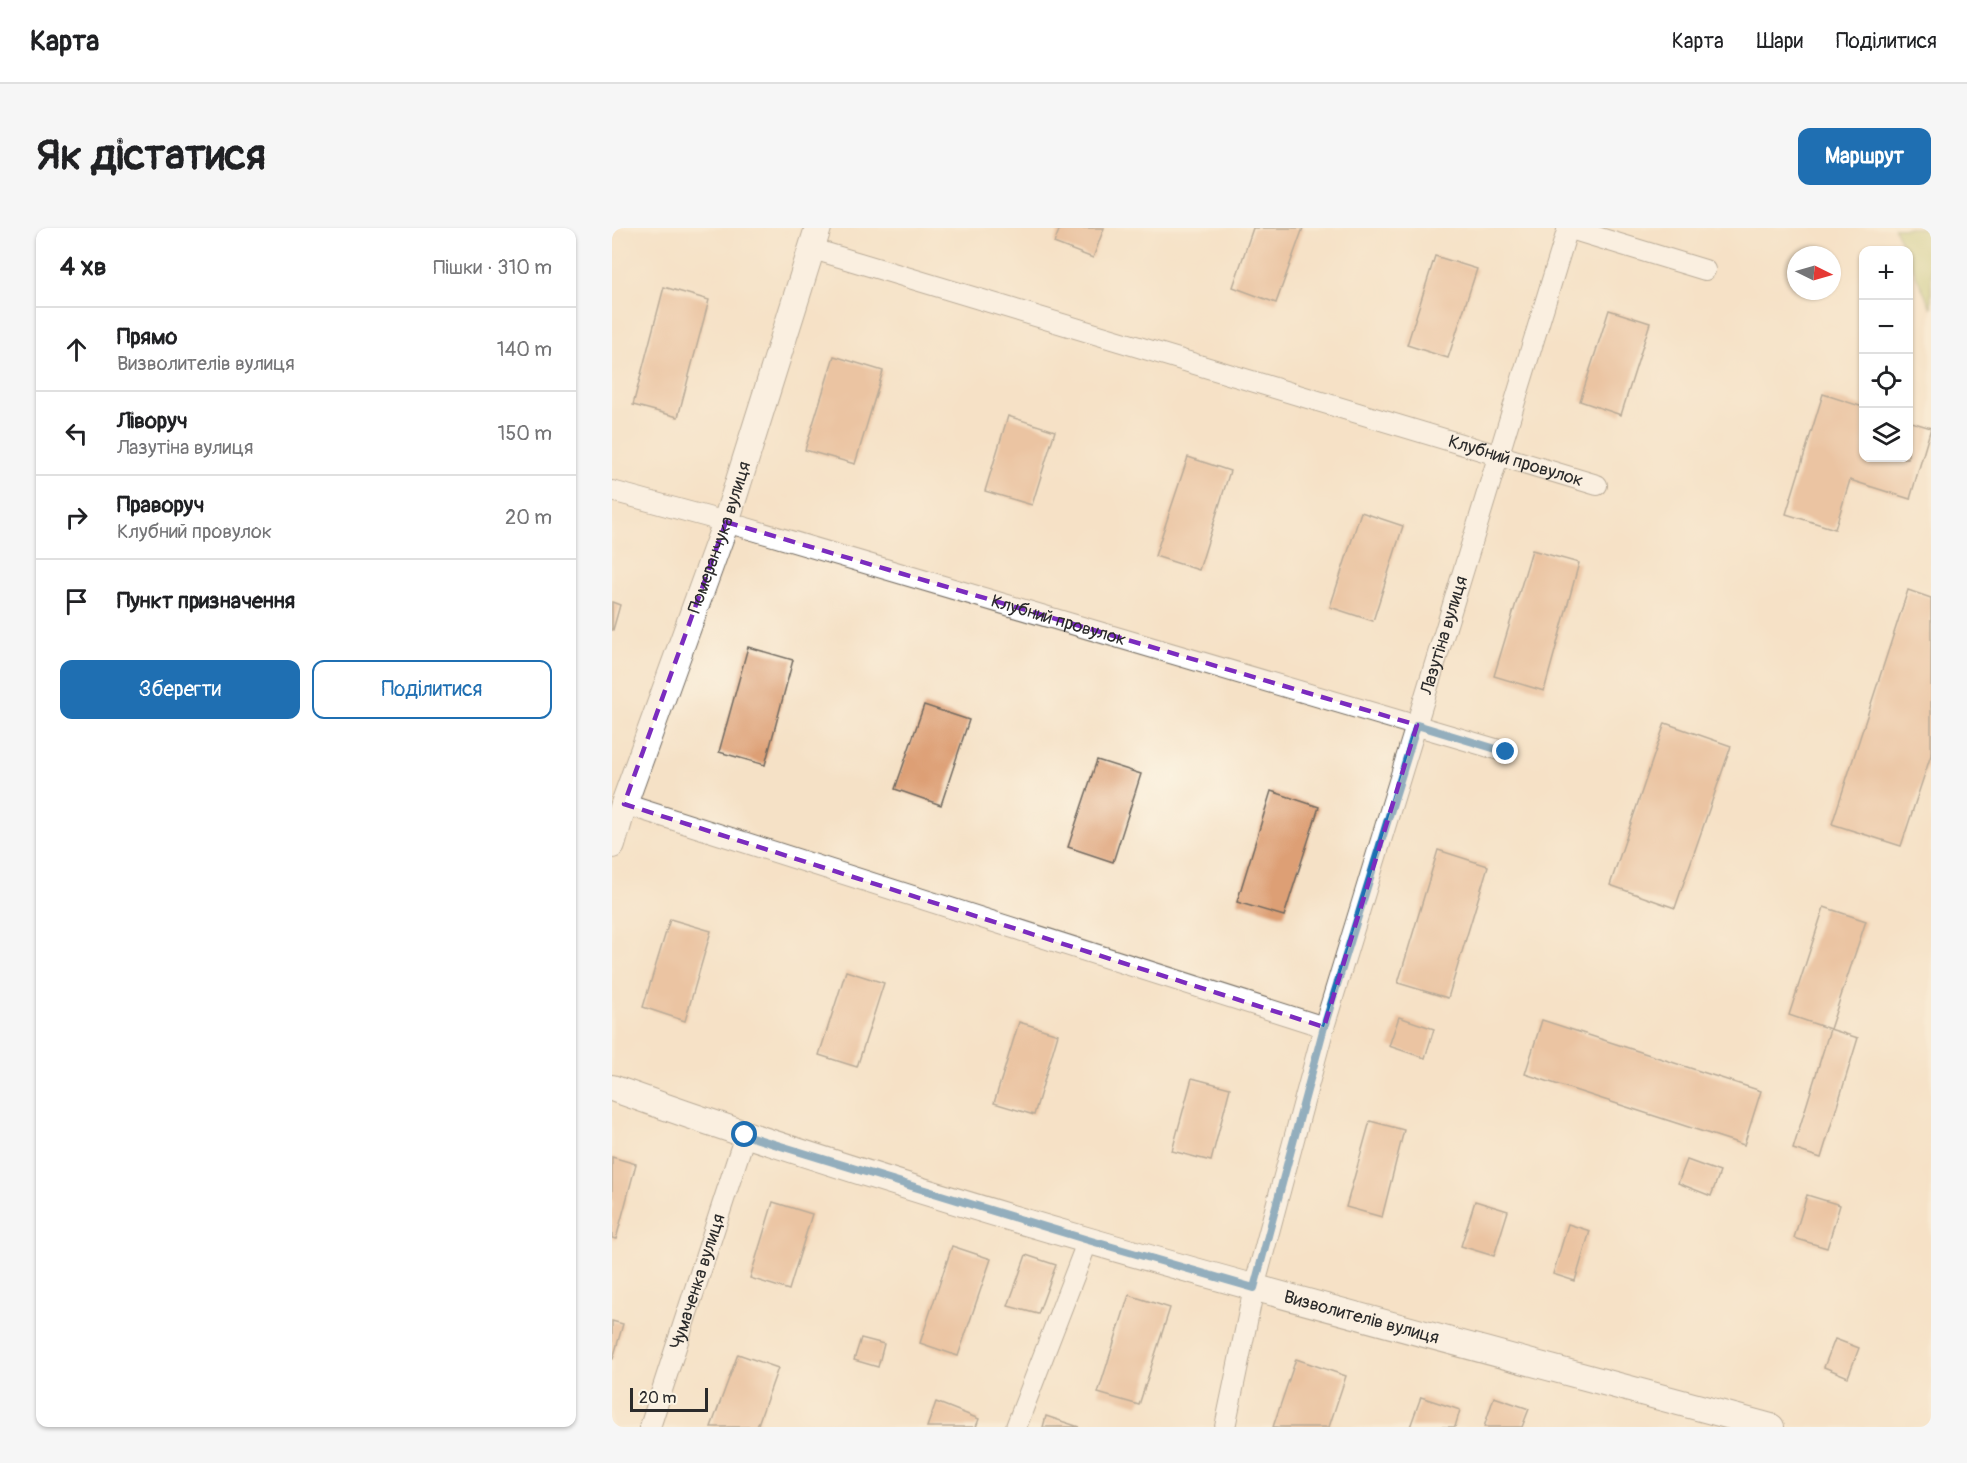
<!DOCTYPE html>
<html lang="uk">
<meta charset="utf-8">
<style>
:root{--surface:#fff;--page:#f6f6f6;--text:#202124;--muted:#757577;--line:#e0e0e0;--accent:#1f6fb2}
body{margin:0;font-family:Pangolin,sans-serif;background:var(--page);color:var(--text)}
.controls{position:absolute;right:18px;top:18px;display:grid;overflow:hidden;border-radius:12px;box-shadow:0 2px 4px #0004}
.controls button{width:54px;height:54px;display:grid;place-items:center;padding:0;border:0;border-bottom:2px solid var(--line);background:var(--surface);color:var(--text);font:30px sans-serif}
.compass{position:absolute;left:1175px;top:18px;width:54px;height:54px;border-radius:50%;background:var(--surface);box-shadow:0 2px 4px #0004;rotate:95deg}
.scale{position:absolute;left:18px;bottom:15px;width:78px;box-sizing:border-box;padding-left:6px;border:3px solid #2b2b2b;border-top:0;font-size:16px;line-height:21px;white-space:nowrap;color:#2b2b2b;-webkit-text-stroke:4px #fcf5e5;paint-order:stroke}
.stop{position:absolute;width:18px;height:18px;margin:-14px;border:4px solid #1f6fb2;border-radius:50%;background:#fff}
.stop.end{background:#1f6fb2;border-color:#fff;box-shadow:0 2px 6px #0008}
.list{margin:0;padding:0;list-style:none}
h2{display:flex;justify-content:space-between;align-items:center;height:78px;margin:0;padding:0 24px;font-size:26px}
h2 small{font-size:20px;font-weight:400;color:var(--muted)}
.list li{display:grid;grid-template-columns:39px 1fr auto;gap:18px;align-items:center;box-sizing:border-box;height:84px;padding:0 24px;border-top:2px solid var(--line)}
.list b{display:block;font-size:22px;white-space:nowrap}
.list p{margin:0;font-size:20px;white-space:nowrap;color:var(--muted)}
.list em{font-size:20px;font-style:normal;color:var(--muted)}
.actions{display:flex;gap:12px;padding:18px 24px}
.actions a{flex:1;padding:14px 0;border:2px solid var(--accent);border-radius:12px;text-align:center;font-size:21px;color:var(--accent)}
.actions .main{background:var(--accent);color:#fff}
.icon{flex:none;width:33px;height:33px;fill:none;stroke:currentColor;stroke-width:2;stroke-linecap:round;stroke-linejoin:round}
.map{position:relative;flex:none;width:1319px;height:1199px;overflow:hidden;border-radius:12px}
header{display:flex;align-items:center;gap:36px;box-sizing:border-box;height:84px;padding:0 30px;background:var(--surface);border-bottom:2px solid var(--line)}
header strong{font-size:28px}
nav{display:flex;gap:33px;margin-inline-start:auto;font-size:21px}
.intro{display:flex;align-items:center;justify-content:space-between;box-sizing:border-box;height:144px;padding:0 36px}
h1{margin:0;font-size:42px}
.button{padding:15px 27px;border-radius:12px;background:var(--accent);color:#fff;font-size:21px;font-weight:700}
main{display:flex;gap:36px;padding:0 36px}
aside{flex:1;background:var(--surface);border-radius:12px;box-shadow:0 2px 4px #0004}
.map>svg:first-child{display:block}
</style>
<header>
<strong>Карта</strong>
<nav><a>Карта</a><a>Шари</a><a>Поділитися</a></nav>
</header>
<div class="intro"><h1>Як дістатися</h1><a class="button">Маршрут</a></div>
<main>
<aside>
<h2>4 хв<small>Пішки · 310 m</small></h2>
<ul class="list">
<li><svg class="icon" aria-label="ahead" viewBox="0 0 24 24"><path d="M12 20V5M6 11l6-6 6 6"/></svg><div><b>Прямо</b><p>Визволителів вулиця</p></div><em>140 m</em></li>
<li><svg class="icon" aria-label="left" viewBox="0 0 24 24"><path d="M17 20v-9H6M10 6l-5 5 5 5"/></svg><div><b>Ліворуч</b><p>Лазутіна вулиця</p></div><em>150 m</em></li>
<li><svg class="icon" aria-label="right" viewBox="0 0 24 24"><path d="M7 20v-9h11M14 6l5 5-5 5"/></svg><div><b>Праворуч</b><p>Клубний провулок</p></div><em>20 m</em></li>
<li><svg class="icon" aria-label="arrive" viewBox="0 0 24 24"><path d="M6 21V4h12l-3 4 3 4H6"/></svg><div><b>Пункт призначення</b></div></li>
</ul>
<div class="actions"><a class="main">Зберегти</a><a>Поділитися</a></div>
</aside>
<div class="map">
<svg width="1319" height="1199" viewBox="0 0 1319 1199">
<rect width="100%" height="100%" fill="#fcf5e5"/>
<filter id="ink" filterUnits="userSpaceOnUse"><feTurbulence type="fractalNoise" baseFrequency=".0167" numOctaves="2"/><feDisplacementMap in="SourceGraphic" scale="12" xChannelSelector="R" yChannelSelector="G"/><feConvolveMatrix kernelMatrix="1 2 1 2 8 2 1 2 1" color-interpolation-filters="sRGB"/></filter>
<filter id="wash" filterUnits="userSpaceOnUse"><feTurbulence type="fractalNoise" baseFrequency=".008" numOctaves="4" result="noise"/><feDisplacementMap in="SourceGraphic" scale="24" xChannelSelector="R" yChannelSelector="G"/><feGaussianBlur stdDeviation="1.35" result="paint"/><feColorMatrix in="noise" values="0 0 0 0 0 0 0 0 0 0 0 0 0 0 0 0 0 1.4 0 .05"/><feComposite in="paint" operator="in"/></filter>
<g filter="url(#wash)">
<rect width="100%" height="100%" fill="#f5e1c6"/>
<polygon fill="#b0c468" stroke="#6e784a" stroke-width="1.5" points="1282,0 1319,0 1319,80 1297,31 1296,22 1293,22"/>
<g id="blocks">
<g fill="#dd9f75">
<polygon points="448,0 492,0 481,30 442,15"/>
<polygon points="641,0 691,0 664,75 621,59"/>
<polygon points="823,28 865,41 836,130 795,117"/>
<polygon points="52,59 97,72 66,189 21,177"/>
<polygon points="997,82 1038,95 1009,187 968,173"/>
<polygon points="222,128 271,143 243,236 193,222"/>
<polygon points="1211,166 1251,179 1251,230 1296,230 1296,193 1319,200 1298,271 1238,252 1223,301 1174,286"/>
<polygon points="396,188 443,203 420,277 373,263"/>
<polygon points="576,229 618,243 587,342 543,328"/>
<polygon points="749,284 791,298 761,393 718,379"/>
<polygon points="920,322 967,335 932,463 882,448"/>
<polygon points="1296,362 1319,370 1319,527 1289,618 1220,596"/>
<polygon points="0,374 8,377 1,402 0,402"/>
<polygon points="136,419 181,432 153,537 107,524"/>
<polygon points="312,477 357,492 329,577 283,561"/>
<polygon points="1053,495 1119,518 1063,680 998,657"/>
<polygon points="485,532 529,546 501,634 456,619"/>
<polygon points="659,563 707,579 672,688 625,674"/>
<polygon points="826,622 876,638 836,770 786,755"/>
<polygon points="1212,679 1254,693 1218,801 1177,787"/>
<polygon points="58,691 99,703 73,793 31,779"/>
<polygon points="234,743 272,755 245,839 207,827"/>
<polygon points="787,789 822,801 813,830 777,818"/>
<polygon points="930,792 1149,863 1132,917 913,846"/>
<polygon points="407,794 446,806 422,887 382,875"/>
<polygon points="1218,801 1246,810 1209,930 1181,921"/>
<polygon points="580,850 618,860 599,933 560,923"/>
<polygon points="758,893 792,902 770,989 734,979"/>
<polygon points="0,929 24,936 4,1011 0,1010"/>
<polygon points="1075,932 1108,944 1099,968 1066,955"/>
<polygon points="1195,967 1228,977 1215,1020 1182,1010"/>
<polygon points="863,973 896,983 882,1028 849,1018"/>
<polygon points="161,974 200,986 177,1062 138,1050"/>
<polygon points="956,996 978,1003 963,1053 941,1046"/>
<polygon points="340,1018 379,1031 346,1128 308,1115"/>
<polygon points="414,1027 444,1037 426,1086 396,1078"/>
<polygon points="517,1067 558,1080 527,1177 486,1165"/>
<polygon points="0,1093 11,1096 1,1131 0,1131"/>
<polygon points="249,1110 272,1116 266,1139 242,1132"/>
<polygon points="1223,1111 1247,1120 1236,1149 1212,1139"/>
<polygon points="126,1126 166,1140 145,1199 99,1199"/>
<polygon points="684,1131 734,1148 717,1199 661,1199"/>
<polygon points="809,1169 848,1182 843,1199 798,1199"/>
<polygon points="882,1169 917,1181 910,1199 872,1199"/>
<polygon points="324,1174 367,1191 364,1199 315,1199"/>
<polygon points="434,1188 467,1199 431,1199"/>
</g>
</g>
</g>
<g filter="url(#ink)">
<use href="#blocks" fill-opacity="0" stroke="#726b61" stroke-width="1.5"/>
<g fill="none" stroke-linecap="round" stroke-linejoin="round">
<g stroke="#726b61" stroke-width="22">
<g id="minor">
<polyline points="955,0 1093,42"/>
<path id="s1" d="M201 21 985 257"/>
<path id="s2" d="M0 263 114 294 894 524"/>
<polyline points="12,576 712,799"/>
<path id="s3" d="M38 1199 133 907"/>
<polyline points="404,1199 476,1012"/>
<path id="s4" d="M613 1199 642 1060 712 799 956 0"/>
</g>
</g>
<g stroke="#726b61" stroke-width="28">
<g id="tertiary">
<path id="s5" d="M0 617 12 576 114 294 206 0"/>
<path id="s6" d="M0 860C379 996 771 1094 1159 1199"/>
</g>
</g>
<use href="#minor" stroke="#fff" stroke-width="20"/>
<use href="#tertiary" stroke="#fff" stroke-width="26"/>
</g>
</g>
<g fill="none" stroke-linecap="round" stroke-linejoin="round" filter="url(#ink)">
<polyline stroke="#1f6fb2" stroke-width="8" points="133,907 476,1012 642,1060 712,799 805,497 894,524"/>
</g>
<path d="M0 0H1319V1199H0ZM114 294 805 497 712 799 12 576Z" fill="#f5e1c6" fill-opacity=".55" fill-rule="evenodd"/>
<path fill="none" stroke="#7b2cbf" stroke-width="4.5" stroke-dasharray="12 8" stroke-linejoin="round" d="M114 294 805 497 712 799 12 576Z"/>
<g text-anchor="middle" dominant-baseline="central" stroke-width="4.5" stroke-linejoin="round" paint-order="stroke">
<g font-size="18" fill="#2b2b2b" stroke="#fcf5e5">
<text stroke="none"><textPath href="#s1" startOffset="734">Клубний провулок</textPath></text>
<text stroke="none"><textPath href="#s5" startOffset="326">Померанчука вулиця</textPath></text>
<text stroke="none"><textPath href="#s2" startOffset="465">Клубний провулок</textPath></text>
<text stroke="none"><textPath href="#s4" startOffset="822">Лазутіна вулиця</textPath></text>
<text stroke="none"><textPath href="#s3" startOffset="153">Чумаченка вулиця</textPath></text>
<text stroke="none"><textPath href="#s6" startOffset="784">Визволителів вулиця</textPath></text>
</g>
</g>
</svg>
<div class="controls">
<button>+</button>
<button>−</button>
<button><svg class="icon" aria-label="locate" viewBox="0 0 24 24"><circle cx="12" cy="12" r="6"/><path d="M12 2v4M12 18v4M2 12h4M18 12h4"/></svg></button>
<button><svg class="icon" aria-label="layers" viewBox="0 0 24 24"><path d="M12 4l9 5-9 5-9-5zM3 14l9 5 9-5"/></svg></button>
</div>
<svg class="compass" viewBox="-18 -18 36 36"><path d="M0-13l5 13h-10z" fill="#e53935"/><path d="M0 13l5-13h-10z" fill="#757577"/></svg>
<div class="scale">20 m</div>
<div class="stop" style="left:133px;top:907px"></div>
<div class="stop end" style="left:894px;top:524px"></div>
</div>
</main>
